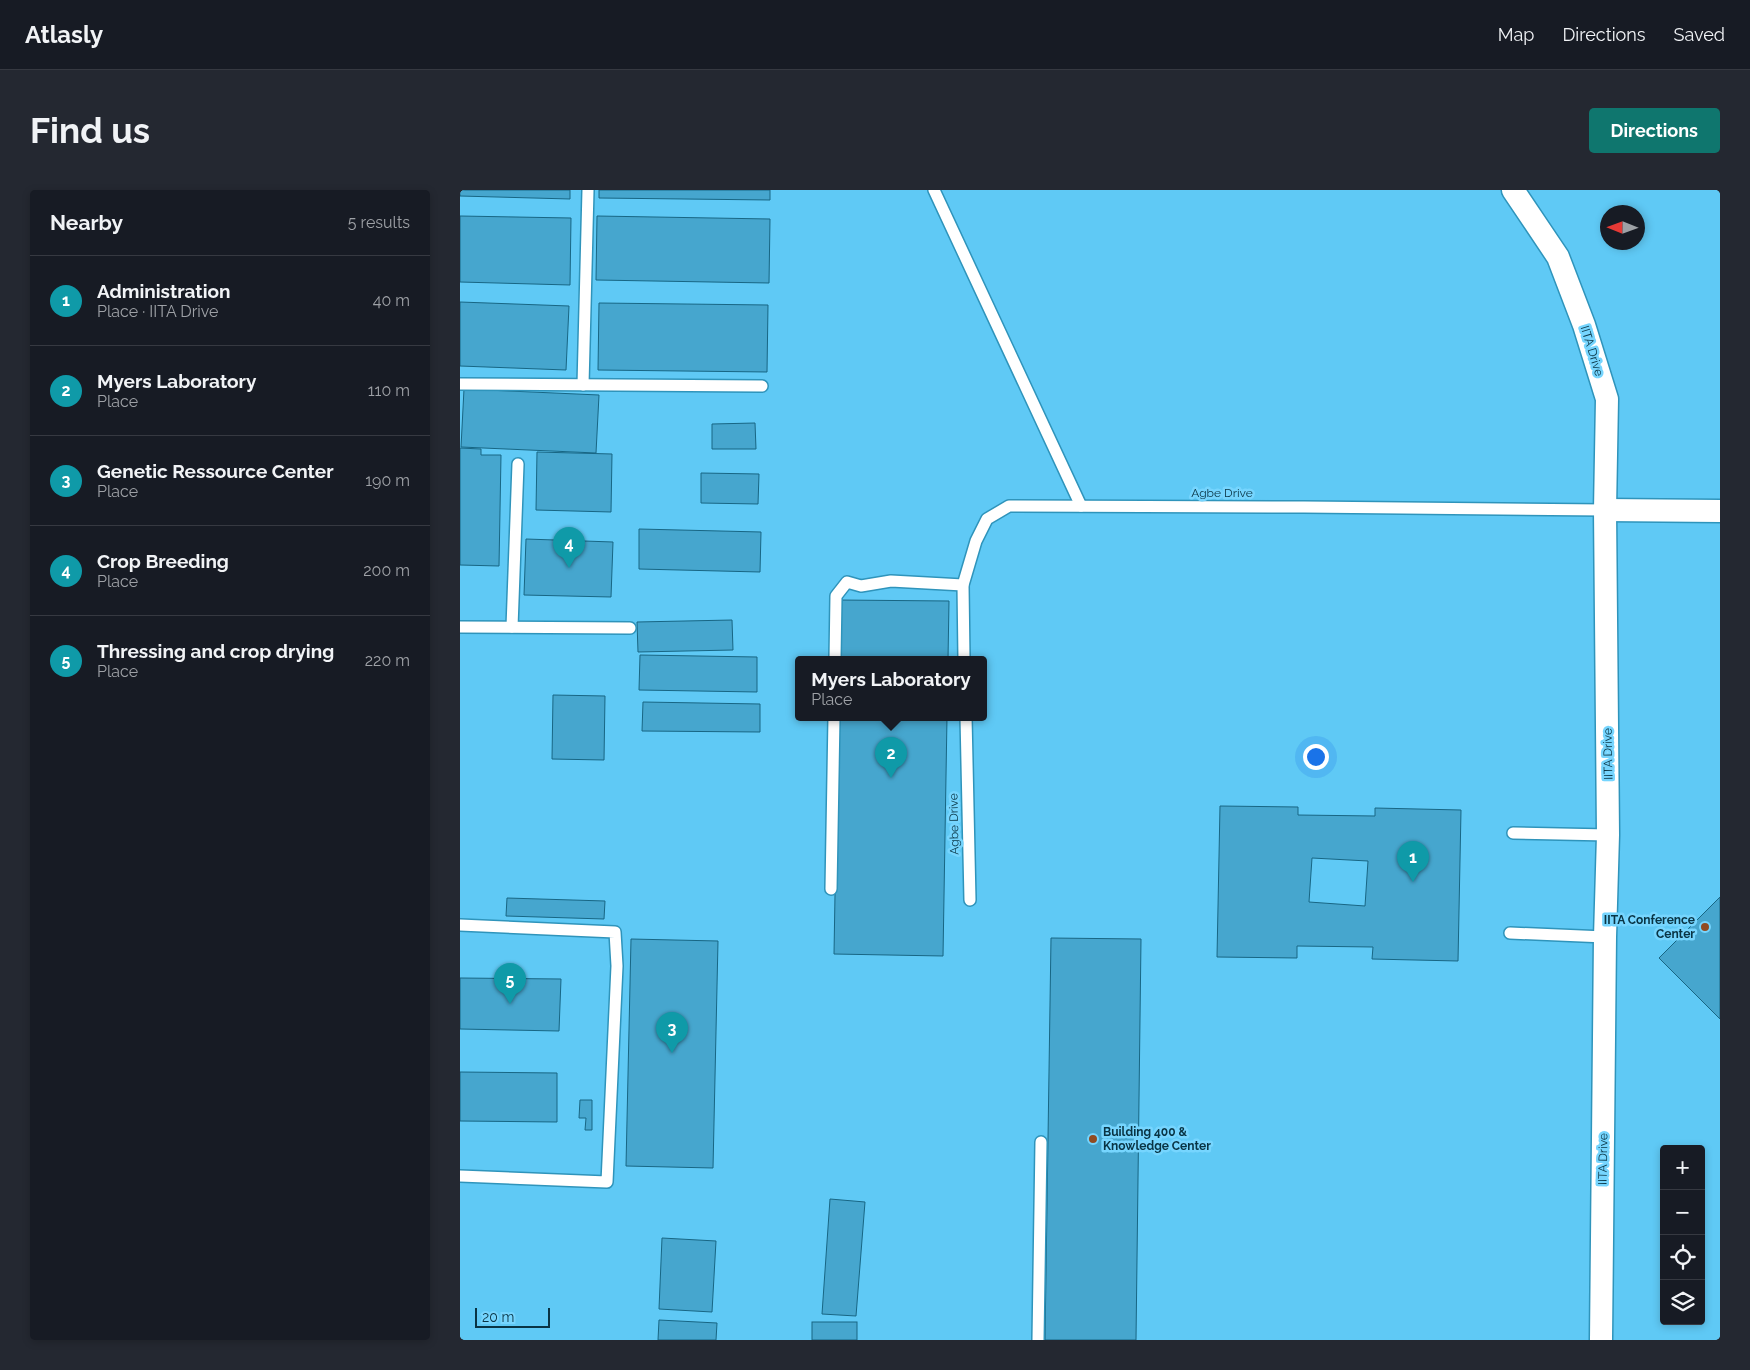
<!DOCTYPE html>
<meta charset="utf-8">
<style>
:root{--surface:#171b24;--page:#242831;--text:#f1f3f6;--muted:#9ea1a6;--line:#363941;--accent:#0f766e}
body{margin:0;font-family:Raleway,sans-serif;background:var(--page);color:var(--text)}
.controls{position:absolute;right:15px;bottom:15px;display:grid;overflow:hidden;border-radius:5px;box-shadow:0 2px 8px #0003}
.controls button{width:45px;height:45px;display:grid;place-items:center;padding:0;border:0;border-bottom:1px solid var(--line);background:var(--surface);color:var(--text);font:25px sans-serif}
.compass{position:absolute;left:1140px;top:15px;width:45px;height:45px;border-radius:50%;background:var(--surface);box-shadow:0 2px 8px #0003;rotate:271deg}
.scale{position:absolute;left:15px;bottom:12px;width:75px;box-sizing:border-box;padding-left:5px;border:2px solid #093444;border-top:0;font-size:14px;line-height:18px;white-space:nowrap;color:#093444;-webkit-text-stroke:4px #76d5fe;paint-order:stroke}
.you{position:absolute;left:855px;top:566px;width:18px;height:18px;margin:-12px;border:4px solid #fff;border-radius:50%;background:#1a73e8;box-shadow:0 0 0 8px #1a73e833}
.badge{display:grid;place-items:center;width:32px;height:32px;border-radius:50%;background:var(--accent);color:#fff;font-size:16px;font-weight:700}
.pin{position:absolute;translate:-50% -41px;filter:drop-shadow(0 1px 2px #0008)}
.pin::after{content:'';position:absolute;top:26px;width:18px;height:15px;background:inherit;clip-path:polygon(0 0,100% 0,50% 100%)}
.popup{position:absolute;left:335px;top:466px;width:192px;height:65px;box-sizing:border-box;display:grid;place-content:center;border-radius:5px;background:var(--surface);filter:drop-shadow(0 1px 4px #0005);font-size:16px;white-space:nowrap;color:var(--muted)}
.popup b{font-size:19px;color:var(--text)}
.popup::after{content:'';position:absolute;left:50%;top:100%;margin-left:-10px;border:10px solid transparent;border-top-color:var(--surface)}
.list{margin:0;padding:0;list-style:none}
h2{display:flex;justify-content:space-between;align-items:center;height:65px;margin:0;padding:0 20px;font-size:21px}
h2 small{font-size:16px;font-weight:400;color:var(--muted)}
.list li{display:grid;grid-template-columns:32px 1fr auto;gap:15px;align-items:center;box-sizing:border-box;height:90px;padding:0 20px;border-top:1px solid var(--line)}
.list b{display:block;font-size:19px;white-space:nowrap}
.list p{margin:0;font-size:16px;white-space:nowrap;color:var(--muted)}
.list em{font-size:16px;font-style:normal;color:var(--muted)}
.icon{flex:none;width:28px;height:28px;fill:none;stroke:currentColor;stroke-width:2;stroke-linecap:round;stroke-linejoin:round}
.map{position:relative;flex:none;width:1260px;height:1150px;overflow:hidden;border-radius:5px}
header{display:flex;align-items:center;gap:30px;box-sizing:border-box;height:70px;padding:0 25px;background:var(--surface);border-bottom:1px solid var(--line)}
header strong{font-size:24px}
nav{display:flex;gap:28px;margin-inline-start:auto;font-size:18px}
.intro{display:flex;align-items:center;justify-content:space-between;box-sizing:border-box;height:120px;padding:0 30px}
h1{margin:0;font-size:35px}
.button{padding:12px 22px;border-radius:5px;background:var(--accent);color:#fff;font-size:18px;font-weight:700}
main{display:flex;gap:30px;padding:0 30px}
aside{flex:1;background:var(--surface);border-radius:5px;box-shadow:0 2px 8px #0003}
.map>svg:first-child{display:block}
</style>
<header>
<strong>Atlasly</strong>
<nav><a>Map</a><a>Directions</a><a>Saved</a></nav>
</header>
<div class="intro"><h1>Find us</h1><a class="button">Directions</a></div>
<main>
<aside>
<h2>Nearby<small>5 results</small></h2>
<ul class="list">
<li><span class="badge" style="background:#0f9aa8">1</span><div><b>Administration</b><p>Place · IITA Drive</p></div><em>40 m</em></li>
<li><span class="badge" style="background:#0f9aa8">2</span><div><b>Myers Laboratory</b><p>Place</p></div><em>110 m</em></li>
<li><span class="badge" style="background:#0f9aa8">3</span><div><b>Genetic Ressource Center</b><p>Place</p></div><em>190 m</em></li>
<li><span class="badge" style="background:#0f9aa8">4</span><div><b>Crop Breeding</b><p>Place</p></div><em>200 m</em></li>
<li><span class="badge" style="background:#0f9aa8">5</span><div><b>Thressing and crop drying</b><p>Place</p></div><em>220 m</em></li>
</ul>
</aside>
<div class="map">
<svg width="1260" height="1150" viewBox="0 0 1260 1150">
<rect width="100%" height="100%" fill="#76d5fe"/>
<path fill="#5fc9f5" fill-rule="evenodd" d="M0 0H1260V1150H0ZM1148 22H1178V52H1148ZM338 469H524V527H338ZM1204 959H1241V1131H1204Z"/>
<g fill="#46a6ce" stroke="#186684" fill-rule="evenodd">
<polygon points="0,0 110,0 110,9 0,6"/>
<polygon points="139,0 310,0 310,10 139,8"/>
<polygon points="0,26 111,28 110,95 0,92"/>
<polygon points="137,26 310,29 309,93 136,90"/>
<polygon points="0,112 109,116 106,180 0,176"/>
<polygon points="139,113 308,115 307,182 138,180"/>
<polygon points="4,199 139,205 136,263 1,257"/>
<polygon points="295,233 296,259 252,259 252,234"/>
<polygon points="0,258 21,259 21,265 41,265 39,376 0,375"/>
<polygon points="77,262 152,264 151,322 76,320"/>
<polygon points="241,283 299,284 298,314 241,313"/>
<polygon points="179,339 301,342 300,382 179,379"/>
<polygon points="66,349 153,352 151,407 64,405"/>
<polygon points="379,410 489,411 488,469 379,469"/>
<polygon points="272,430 273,460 178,462 177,432"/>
<polygon points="180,465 297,467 297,502 179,500"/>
<polygon points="93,505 145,506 144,570 92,569"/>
<polygon points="183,512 300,514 300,542 182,541"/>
<polygon points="378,527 487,527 483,766 374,764"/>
<path d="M760 616 838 617V625L915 626V618L1001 620 998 771 912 769 913 757 837 756V768L757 767ZM852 668 908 671 905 716 849 712Z"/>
<polygon points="1260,707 1260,829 1199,768"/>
<polygon points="47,708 145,711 144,729 46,726"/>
<polygon points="591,748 681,749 676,1150 585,1150"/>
<polygon points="171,749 258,751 253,978 166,976"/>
<polygon points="0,788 101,789 99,841 0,839"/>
<polygon points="0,882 97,883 97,932 0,931"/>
<polygon points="120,910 132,910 132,940 125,940 126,928 119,928"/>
<polygon points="370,1009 405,1012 396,1126 362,1124"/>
<polygon points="202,1048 256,1051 252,1122 199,1119"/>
<polygon points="199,1130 257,1133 256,1150 198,1150"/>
<rect x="352" y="1132" width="45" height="18"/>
</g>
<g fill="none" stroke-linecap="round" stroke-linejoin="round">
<g stroke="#2f94bb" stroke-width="14">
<g id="lane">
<polyline points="474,0 621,316"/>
<polyline points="0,194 302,196"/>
<polyline points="123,195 128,0"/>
<polyline points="0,437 170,438"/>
<polyline points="52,437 58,274"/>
<polyline points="375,469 376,406 387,392 401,396 431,391 503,395"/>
<polyline points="504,469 503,395 516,351 527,329 549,316 844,317 1145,320"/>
<polyline points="506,527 510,710"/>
<polyline points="1053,643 1148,645"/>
<polyline points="371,699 374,527"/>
<polyline points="0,735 155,742 157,776 147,992 0,986"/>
<polyline points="1050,743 1145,747"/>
<polyline points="578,1150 581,952"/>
</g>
</g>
<g stroke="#2f94bb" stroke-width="25">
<g id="street">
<polyline points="1053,0 1098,67 1124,135 1147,209 1145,320 1148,645 1145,747 1141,1150"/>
<polyline points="1145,320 1260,321"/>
</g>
</g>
<use href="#lane" stroke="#fff" stroke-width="11"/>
<use href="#street" stroke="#fff" stroke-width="22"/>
</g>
<g fill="#904b22" stroke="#76d5fe" stroke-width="2">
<circle cx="1245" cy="737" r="5"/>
<circle cx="633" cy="949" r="5"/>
</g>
<g text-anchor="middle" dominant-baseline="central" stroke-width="5" stroke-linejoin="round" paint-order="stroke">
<g font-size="12" fill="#093444" stroke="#76d5fe">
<text transform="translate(1132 161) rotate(73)">IITA Drive</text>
<text x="762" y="303">Agbe Drive</text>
<text transform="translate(1148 564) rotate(-91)">IITA Drive</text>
<text transform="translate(494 634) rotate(-91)">Agbe Drive</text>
<text transform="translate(1143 969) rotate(-89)">IITA Drive</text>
</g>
<g font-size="12" font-weight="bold" fill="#093444" stroke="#76d5fe" text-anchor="end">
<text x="1235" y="730">IITA Conference<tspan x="1235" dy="14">Center</tspan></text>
<text x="643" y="942" text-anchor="start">Building 400 &amp;<tspan x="643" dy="14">Knowledge Center</tspan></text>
</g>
</g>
</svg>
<div class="controls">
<button>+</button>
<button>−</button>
<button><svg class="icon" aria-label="locate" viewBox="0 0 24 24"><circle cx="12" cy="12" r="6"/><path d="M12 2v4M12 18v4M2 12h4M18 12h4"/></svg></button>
<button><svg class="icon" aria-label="layers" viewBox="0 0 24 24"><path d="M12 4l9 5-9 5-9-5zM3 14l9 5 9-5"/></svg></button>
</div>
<svg class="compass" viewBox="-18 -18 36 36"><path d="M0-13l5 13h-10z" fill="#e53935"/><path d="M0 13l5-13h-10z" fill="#9ea1a6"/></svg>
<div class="scale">20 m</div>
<div class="you"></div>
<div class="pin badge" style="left:953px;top:692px;background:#0f9aa8">1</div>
<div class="pin badge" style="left:431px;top:588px;background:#0f9aa8">2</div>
<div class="popup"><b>Myers Laboratory</b>Place</div>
<div class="pin badge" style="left:212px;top:863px;background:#0f9aa8">3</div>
<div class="pin badge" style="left:109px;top:378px;background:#0f9aa8">4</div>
<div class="pin badge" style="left:50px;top:814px;background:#0f9aa8">5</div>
</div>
</main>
